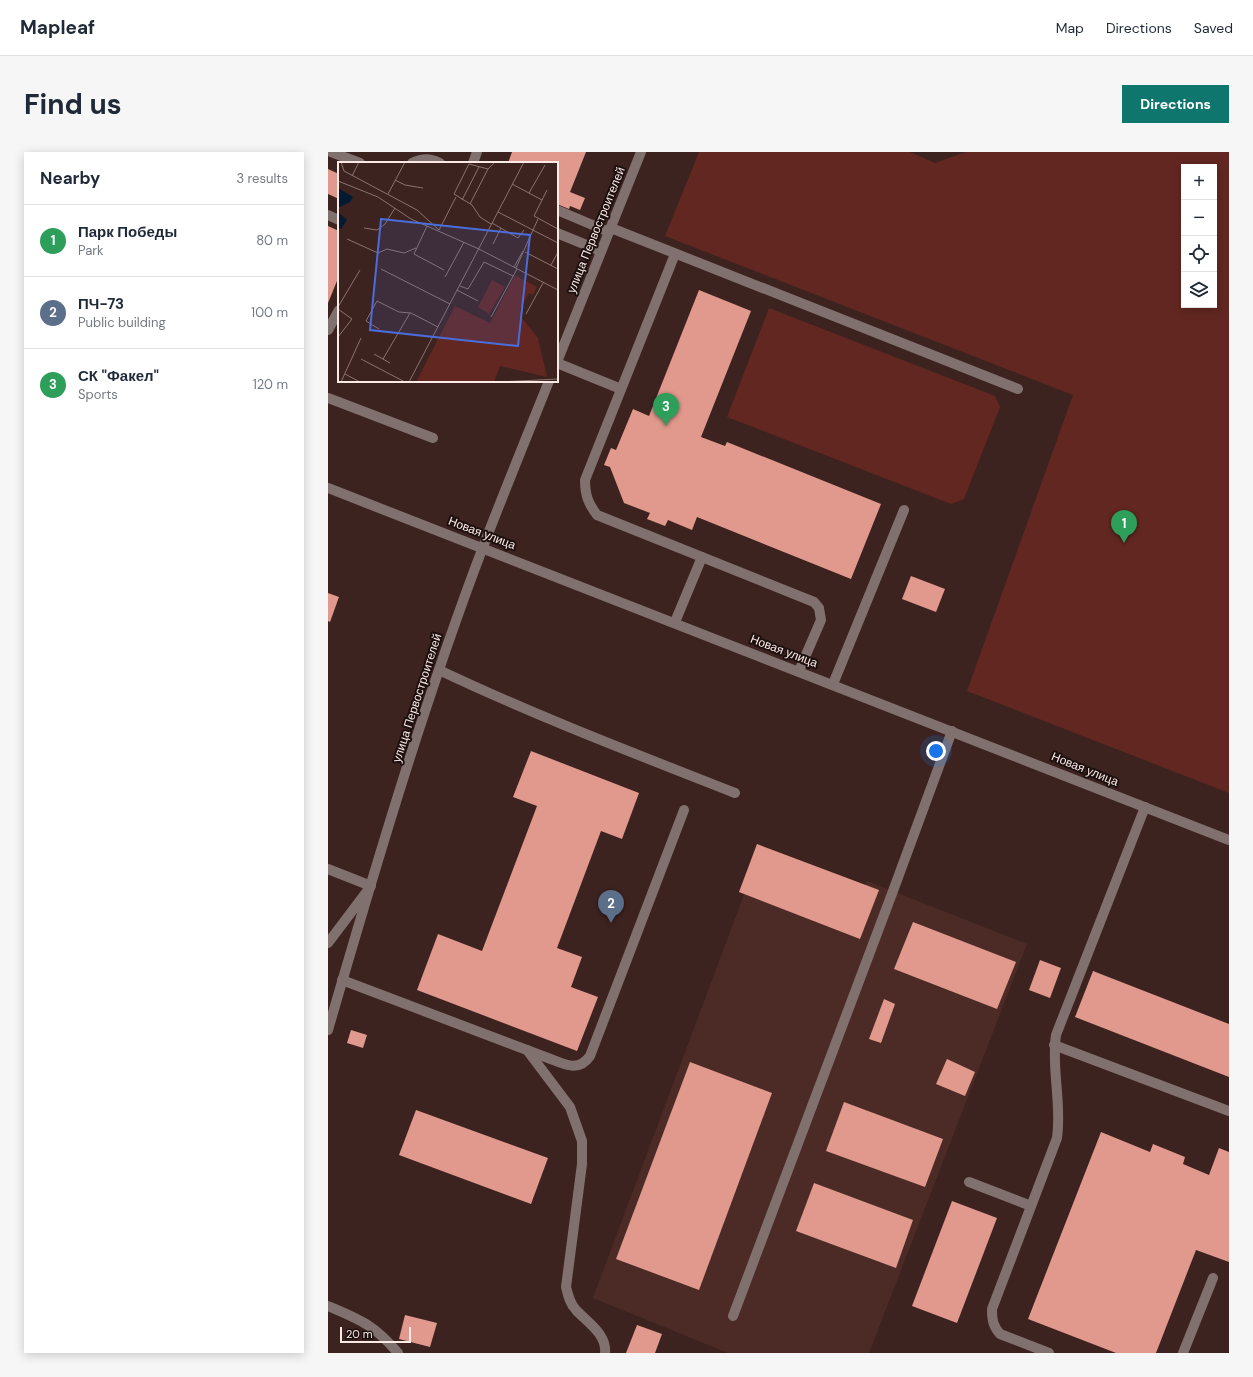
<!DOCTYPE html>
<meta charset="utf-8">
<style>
:root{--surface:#fff;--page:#f6f6f7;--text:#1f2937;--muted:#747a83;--line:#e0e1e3;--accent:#0f766e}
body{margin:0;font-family:"DM Sans",sans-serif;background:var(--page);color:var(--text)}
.controls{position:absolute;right:12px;top:12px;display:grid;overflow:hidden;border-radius:0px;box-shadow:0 2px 10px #0003}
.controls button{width:36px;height:36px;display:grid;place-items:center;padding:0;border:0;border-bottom:1px solid var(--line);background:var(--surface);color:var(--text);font:20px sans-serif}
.scale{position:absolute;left:12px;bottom:10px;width:71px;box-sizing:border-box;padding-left:4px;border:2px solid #fceae7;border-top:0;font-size:11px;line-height:14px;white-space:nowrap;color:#fceae7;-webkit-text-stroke:3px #1c100e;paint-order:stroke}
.you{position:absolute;left:608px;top:599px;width:14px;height:14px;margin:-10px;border:3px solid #fff;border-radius:50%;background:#1a73e8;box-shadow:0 0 0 6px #1a73e833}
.badge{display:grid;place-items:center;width:26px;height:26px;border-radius:50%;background:var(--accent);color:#fff;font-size:13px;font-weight:700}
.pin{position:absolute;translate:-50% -33px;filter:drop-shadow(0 1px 2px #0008)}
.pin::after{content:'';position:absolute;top:21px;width:14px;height:12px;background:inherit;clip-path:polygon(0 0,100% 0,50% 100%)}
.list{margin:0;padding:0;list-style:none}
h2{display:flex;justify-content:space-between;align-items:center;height:52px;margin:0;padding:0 16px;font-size:17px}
h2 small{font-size:13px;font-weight:400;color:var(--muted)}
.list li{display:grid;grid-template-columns:26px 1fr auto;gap:12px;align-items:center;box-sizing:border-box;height:72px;padding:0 16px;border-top:1px solid var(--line)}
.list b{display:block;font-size:15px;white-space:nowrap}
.list p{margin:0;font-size:13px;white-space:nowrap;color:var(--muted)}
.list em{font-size:13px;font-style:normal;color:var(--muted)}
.icon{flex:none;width:22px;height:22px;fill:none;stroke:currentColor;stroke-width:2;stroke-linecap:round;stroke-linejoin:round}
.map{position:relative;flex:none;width:901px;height:1201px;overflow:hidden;border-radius:0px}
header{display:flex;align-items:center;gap:24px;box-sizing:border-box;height:56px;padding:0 20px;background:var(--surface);border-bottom:1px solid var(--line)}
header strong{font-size:19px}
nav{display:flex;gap:22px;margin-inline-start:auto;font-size:14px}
.intro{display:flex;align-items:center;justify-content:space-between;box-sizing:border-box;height:96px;padding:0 24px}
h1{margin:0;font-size:28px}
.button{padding:10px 18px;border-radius:0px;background:var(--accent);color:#fff;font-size:14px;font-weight:700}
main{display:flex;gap:24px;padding:0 24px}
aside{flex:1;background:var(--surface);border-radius:0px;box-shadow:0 2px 10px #0003}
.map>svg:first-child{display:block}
</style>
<header>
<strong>Mapleaf</strong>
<nav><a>Map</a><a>Directions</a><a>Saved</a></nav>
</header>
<div class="intro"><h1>Find us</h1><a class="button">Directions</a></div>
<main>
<aside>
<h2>Nearby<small>3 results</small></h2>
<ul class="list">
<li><span class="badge" style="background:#2e9e5b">1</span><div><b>Парк Победы</b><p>Park</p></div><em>80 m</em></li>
<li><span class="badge" style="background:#5c6f8a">2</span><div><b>ПЧ-73</b><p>Public building</p></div><em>100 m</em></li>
<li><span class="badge" style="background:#2e9e5b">3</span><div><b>СК &quot;Факел&quot;</b><p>Sports</p></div><em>120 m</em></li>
</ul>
</aside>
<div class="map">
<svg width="901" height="1201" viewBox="0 0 901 1201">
<rect width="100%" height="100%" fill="#3d231f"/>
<polygon fill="#4c2b26" points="429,692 537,733 539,729 699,792 541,1201 400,1201 265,1146 416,743 411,740"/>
<g fill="#622720" fill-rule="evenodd">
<path d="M371 0H582L607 11 638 0H901V641L639 539 745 243 337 84ZM856 15H886V153H856Z"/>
<polygon points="441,156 667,244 672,255 636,347 623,352 399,265"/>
</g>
<g fill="#e1988d">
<polygon points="184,0 258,0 242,40 257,46 252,58 242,54 241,57 229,52 229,11 180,11"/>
<polygon points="0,17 11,22 11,47 0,42"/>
<polygon points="0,74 11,79 11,124 0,151"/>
<polygon points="371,138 423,159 373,285 397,294 399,290 553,352 523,427 369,365 364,378 340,368 337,374 319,367 322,361 296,351 282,315 276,313 283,296 288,298 305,257 321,264"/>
<polygon points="583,424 617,437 608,460 574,447"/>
<polygon points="0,441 11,445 2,470 0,469"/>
<polygon points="203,599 311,641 294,687 273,679 229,796 254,805 243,835 270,845 249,899 89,838 110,782 154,799 209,654 185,645"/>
<polygon points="429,692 551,738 532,787 411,740"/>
<polygon points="585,770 688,810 669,857 566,817"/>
<polygon points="712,808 733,816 722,846 701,838"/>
<polygon points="765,819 901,872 901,925 747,865"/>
<polygon points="556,847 567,852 553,891 541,887"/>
<polygon points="23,878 39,883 35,896 19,891"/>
<polygon points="619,907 647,920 637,944 608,932"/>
<polygon points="362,910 444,941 371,1138 288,1107"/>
<polygon points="516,950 615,987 597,1035 498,999"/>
<polygon points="88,958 220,1006 203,1052 71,1003"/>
<polygon points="773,980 822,1000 825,992 857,1005 855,1012 881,1023 891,996 901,1000 901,1110 868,1098 828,1201 788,1201 700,1167"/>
<polygon points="486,1031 585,1068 568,1116 468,1079"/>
<polygon points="624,1049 669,1066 629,1171 584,1154"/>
<polygon points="77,1163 109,1171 102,1195 71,1187"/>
<polygon points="309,1173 334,1182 327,1201 298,1201"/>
</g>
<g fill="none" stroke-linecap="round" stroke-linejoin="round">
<g stroke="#80716f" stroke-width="10">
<polyline points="3,0 32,11"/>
<path d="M84 11C95 6 101 6 112 11"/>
<polyline points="145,11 149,0"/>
<polyline points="229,58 281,80"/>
<polyline points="0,63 11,68"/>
<polyline points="283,76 690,237"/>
<polyline points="229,81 273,99"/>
<path d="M347 102 257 328C257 343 260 351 269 363L486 450 491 456 493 468 471 519"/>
<polyline points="0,178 11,158"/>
<polyline points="229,210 313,0"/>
<polyline points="229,211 293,237"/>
<polyline points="0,246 105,286"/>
<polyline points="0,336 901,688"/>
<polyline points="347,470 374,405"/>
<path d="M111 518C208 564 308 602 407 641"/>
<polyline points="505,532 576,358"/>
<polyline points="0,717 43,734 0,791"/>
<path d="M14 828 220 906C236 912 250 921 262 904L356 658"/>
<path d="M0 878C47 716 95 553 155 395 176 340 199 284 221 229"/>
<polyline points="726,893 901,959"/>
<path d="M199 898 242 955 254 989V1012L238 1135C240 1143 242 1152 248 1158 259 1170 279 1182 277 1201"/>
<polyline points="641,1030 703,1054"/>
<path d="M0 1154C33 1168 46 1173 70 1201"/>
<polyline points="405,1164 565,739 624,579"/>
<path d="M721 1201 672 1182C665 1174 664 1168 664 1157L729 986C734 950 723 917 728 883L817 655"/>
<polyline points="855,1201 885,1126"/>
</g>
</g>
<g text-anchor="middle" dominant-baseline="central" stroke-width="4" stroke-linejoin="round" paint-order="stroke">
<g font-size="12" fill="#fceae7" stroke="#1c100e">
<text transform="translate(268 78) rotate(-68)">улица Первостроителей</text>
<text transform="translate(154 381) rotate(21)">Новая улица</text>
<text transform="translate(456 499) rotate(21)">Новая улица</text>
<text transform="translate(89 546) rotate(-72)">улица Первостроителей</text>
<text transform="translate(757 617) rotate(22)">Новая улица</text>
</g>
</g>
<g transform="translate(10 10)">
<rect width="220" height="220" fill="#3d231f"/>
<path d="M177 113 199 125 195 133 191 131 182 147 184 156 200 176 209 215 162 204 156 220H78L117 144 152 161ZM154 118 167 125 151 152 140 145Z" fill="#622720"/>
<path d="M0 26 15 35 12 40 2 45H0ZM0 50 9 58 3 67 0 66Z" fill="#031a31"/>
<path fill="none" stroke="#89736f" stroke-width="1" d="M3 0 6 9 79 48 101 68 118 35M150 7 131 2 116 32 134 43 142 55 153 62M14 14 21 0M57 18 67 23 85 26M0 19 40 35 73 57 141 87 220 128M174 22 204 38M209 28 196 54 220 67M191 31 207 3M50 32 67 0M124 38 141 5M132 42 150 7 157 0M160 50 220 81M154 61 180 76 186 68M89 64 76 92 106 108M26 66 39 68 47 62 57 46M9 77 40 91 49 87 66 91 78 86M155 82 163 66M187 90 220 107M213 103 220 90M176 105 185 89M178 106 200 57M43 107 112 142M107 115 126 80M122 124 130 127 146 100 175 114M119 128 140 139M0 145 22 108M0 147 14 157 0 175M188 152 205 121M153 155 179 107M41 167 28 159 39 139 61 150 73 151 100 165M36 192 52 201M23 197 67 220M45 197 72 151M7 212 22 220M3 220 23 176M71 220 186 0M161 220 220 217"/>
<path fill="#4a6ddb" fill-opacity="0.15" stroke="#4a6ddb" stroke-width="2" d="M43 57 192 73 180 184 32 168Z"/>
<rect width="220" height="220" fill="none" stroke="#fceae7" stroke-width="2"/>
</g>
</svg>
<div class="controls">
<button>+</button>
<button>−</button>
<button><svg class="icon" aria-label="locate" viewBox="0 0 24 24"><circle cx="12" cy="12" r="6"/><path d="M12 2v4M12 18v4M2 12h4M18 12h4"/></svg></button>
<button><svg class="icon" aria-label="layers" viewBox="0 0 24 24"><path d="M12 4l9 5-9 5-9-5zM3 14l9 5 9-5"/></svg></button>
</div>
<div class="scale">20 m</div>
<div class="you"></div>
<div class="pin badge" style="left:796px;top:391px;background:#2e9e5b">1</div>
<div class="pin badge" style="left:283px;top:771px;background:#5c6f8a">2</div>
<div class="pin badge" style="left:338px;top:274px;background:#2e9e5b">3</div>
</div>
</main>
